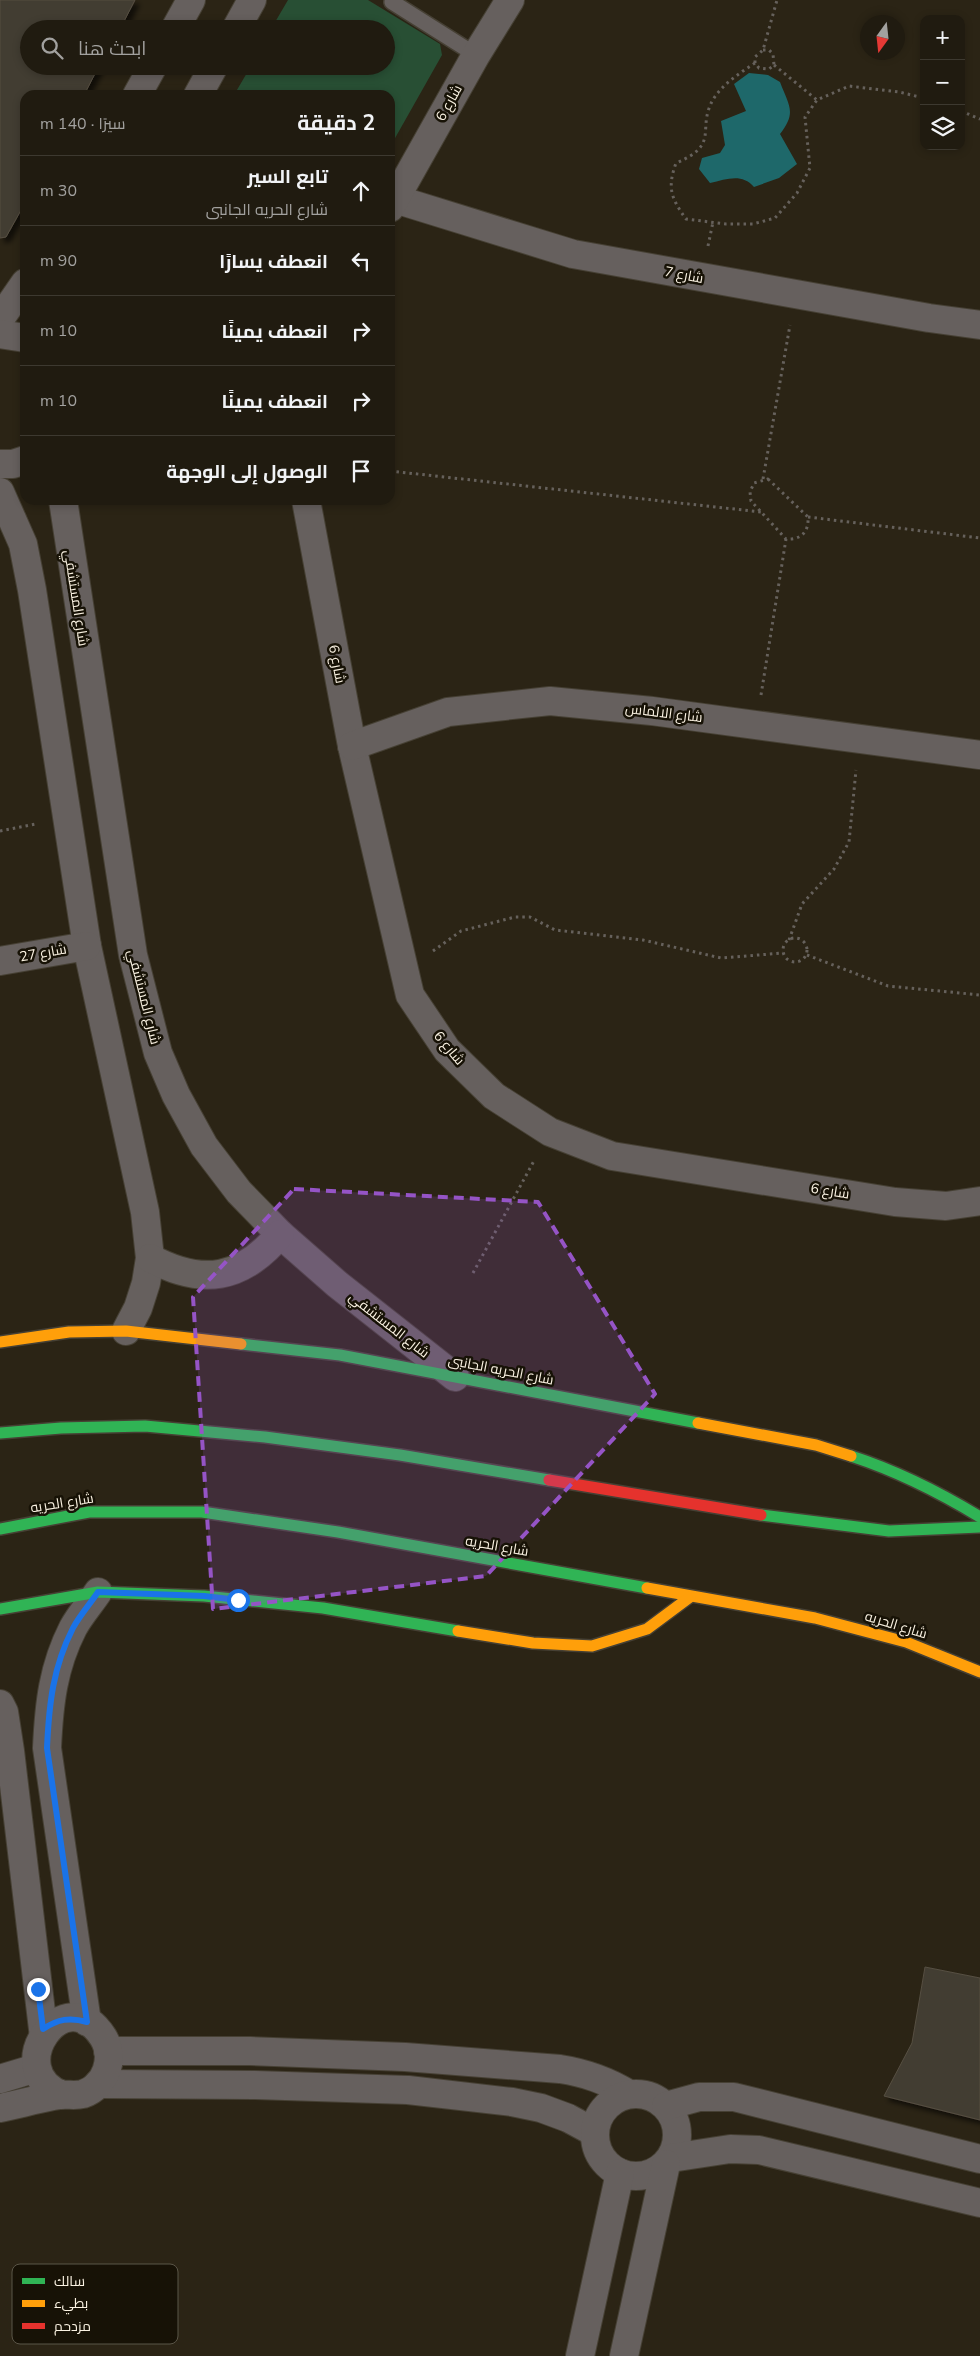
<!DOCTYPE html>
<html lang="ar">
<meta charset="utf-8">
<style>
:root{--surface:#201b10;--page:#2d281e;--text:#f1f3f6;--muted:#a2a19f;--line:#3d3930}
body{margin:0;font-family:"Nunito Sans",Cairo,sans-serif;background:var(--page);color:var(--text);direction:rtl}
.controls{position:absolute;right:15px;top:15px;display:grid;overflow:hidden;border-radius:10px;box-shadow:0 2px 8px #0003}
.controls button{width:45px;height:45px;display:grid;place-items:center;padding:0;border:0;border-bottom:1px solid var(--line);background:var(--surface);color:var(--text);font:25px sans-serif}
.compass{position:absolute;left:860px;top:15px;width:45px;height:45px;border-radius:50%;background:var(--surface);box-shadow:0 2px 8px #0003;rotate:195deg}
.stop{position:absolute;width:15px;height:15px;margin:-11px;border:4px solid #1a73e8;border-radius:50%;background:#fff}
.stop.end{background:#1a73e8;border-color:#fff;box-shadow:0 1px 5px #0008}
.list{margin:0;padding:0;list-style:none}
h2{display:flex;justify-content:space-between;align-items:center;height:65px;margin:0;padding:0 20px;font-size:21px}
h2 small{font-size:16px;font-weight:400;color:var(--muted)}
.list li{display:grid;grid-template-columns:32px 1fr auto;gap:15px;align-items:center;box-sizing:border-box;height:70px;padding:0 20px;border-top:1px solid var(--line)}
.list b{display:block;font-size:19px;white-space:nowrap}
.list p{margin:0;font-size:16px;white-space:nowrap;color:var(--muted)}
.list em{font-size:16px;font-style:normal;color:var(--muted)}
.icon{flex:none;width:28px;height:28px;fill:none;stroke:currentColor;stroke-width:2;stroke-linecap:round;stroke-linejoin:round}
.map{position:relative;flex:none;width:980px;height:2356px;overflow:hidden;direction:ltr}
.search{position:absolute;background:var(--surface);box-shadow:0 2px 8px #0003;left:20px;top:20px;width:375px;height:55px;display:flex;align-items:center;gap:12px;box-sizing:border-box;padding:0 18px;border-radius:28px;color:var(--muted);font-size:19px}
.panel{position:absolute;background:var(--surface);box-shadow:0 2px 8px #0003;left:20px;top:90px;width:375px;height:415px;border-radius:15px;direction:rtl}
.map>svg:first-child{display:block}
</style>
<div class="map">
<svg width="980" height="2356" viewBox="0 0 980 2356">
<defs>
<filter id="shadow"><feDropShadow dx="4.5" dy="4.5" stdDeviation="2.5" flood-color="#0009"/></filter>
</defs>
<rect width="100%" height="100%" fill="#2b2415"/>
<polygon fill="#284f34" points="288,0 368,0 440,44 442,55 390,147 390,95 234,95 251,66 386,66 386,29 271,29"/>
<path fill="#1e686a" d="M749 73 768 75 780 82C789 106 797 112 780 134L797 164 779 178 754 187C742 173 727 179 710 183L699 169 702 158 720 153 725 145 721 121 746 111 734 84Z"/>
<g fill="#433d30" stroke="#564f43" filter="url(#shadow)">
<polygon points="0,0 135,0 120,29 29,29 29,66 99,66 84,95 25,95 25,203 6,237 0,238"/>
<polygon points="925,1967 980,1978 980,2120 884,2096 912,2043"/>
</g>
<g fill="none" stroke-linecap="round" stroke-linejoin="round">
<g stroke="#464034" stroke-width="18">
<polyline id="lane" points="392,2 476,55"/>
</g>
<g stroke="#464034" stroke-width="30">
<g id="street">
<polyline points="175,29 191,0"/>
<polyline points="236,29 252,0"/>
<polyline points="137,95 153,66"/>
<polyline points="198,95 214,66"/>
<polyline points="395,199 573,254 929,318 980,325"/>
<polyline points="390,208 476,55 510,0"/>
<polyline points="0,319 25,283"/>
<polyline points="0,334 25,338"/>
<polyline points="0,464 13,464 25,460"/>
<polyline points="0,492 23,544 32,590 87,946 145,1212 150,1258 146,1283 138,1308 126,1331"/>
<polyline points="63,500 133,955 158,1053 176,1095 204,1146 239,1192 280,1234 337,1284 455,1377"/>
<polyline points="306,500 352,746 410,995 447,1050 494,1096 550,1132 612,1156 895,1202 946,1206 980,1201"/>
<polyline points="352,746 448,712 550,701 652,711 980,755"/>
<polyline points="0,961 87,946"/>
<path d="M150 1258C202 1286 242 1280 280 1234"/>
<polyline points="0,1704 4,1712 10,1751 43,2029"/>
<path d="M87 2022 47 1748C49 1704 53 1667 73 1628 80 1615 90 1604 98 1592"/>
<path d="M108 2051H250L405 2057 560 2069C586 2073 606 2080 629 2094"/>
<polyline points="0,2079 33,2069"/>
<polyline points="98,2084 255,2085 408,2090 512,2102 541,2108 568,2118 594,2132"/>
<circle cx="636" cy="2135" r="41"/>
<polyline points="666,2106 699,2097 734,2097 980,2159"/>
<path d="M0 2108C20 2104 40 2098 60 2095 68 2094 75 2096 83 2094 106 2086 116 2058 103 2037 65 1977 0 2070 62 2095"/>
<polyline points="671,2158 730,2149 759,2150 980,2203"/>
<polyline points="580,2356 620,2173"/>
<polyline points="624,2356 666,2164"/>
</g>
</g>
<g stroke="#464034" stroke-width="14">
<g id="fast">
<polyline points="241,1344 340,1355 698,1423"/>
<polyline points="0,1433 61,1428 145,1426 265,1437 400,1455 549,1480"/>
<path d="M851 1456C897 1471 939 1492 980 1517"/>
<polyline points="761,1515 889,1531 980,1527"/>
<polyline points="0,1529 89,1512 202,1512 338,1532 647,1588"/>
<polyline points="0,1609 98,1592 204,1596 323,1608 458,1631"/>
</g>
</g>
<g stroke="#464034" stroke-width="14">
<g id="slow">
<polyline points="0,1342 69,1332 126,1331 241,1344"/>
<polyline points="698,1423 816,1445 851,1456"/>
<polyline points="647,1588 815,1618 906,1642 980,1672"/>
<polyline points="458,1631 533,1643 592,1646 647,1629 690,1597"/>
</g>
</g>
<g stroke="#464034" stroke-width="14">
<polyline id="jam" points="549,1480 761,1515"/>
</g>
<g stroke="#66615c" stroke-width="3" stroke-dasharray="2.5 4" stroke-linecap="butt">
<polyline points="763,50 769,50 773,54 774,65 769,69 759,68 755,63 755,57 763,50 777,0"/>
<path d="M755 63C740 73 724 83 714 98 695 129 722 144 676 163 667 188 671 198 686 219L726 224H753L775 218 797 193 810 168 805 117 817 100 849 86 899 92 924 98"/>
<polyline points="774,65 817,100"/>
<polyline points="961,111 980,119"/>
<polyline points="708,246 713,222"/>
<polyline points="390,471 761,512"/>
<polyline points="763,479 790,325"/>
<path d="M768 479 808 517C809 532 801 540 786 539L751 501 750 492 754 483Z"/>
<polyline points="808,517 980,538"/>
<polyline points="761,695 786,539"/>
<polyline points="0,831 36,824"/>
<circle cx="795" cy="950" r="12"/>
<polyline points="789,940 802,904 834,869 849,842 856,770"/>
<polyline points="433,951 461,931 515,917 530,917 555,930 643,940 721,958 783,953"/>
<polyline points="807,955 888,986 980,995"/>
<polyline points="473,1273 535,1159"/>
</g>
<use href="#lane" stroke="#66605e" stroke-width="15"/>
<use href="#street" stroke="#66605e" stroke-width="28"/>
<use href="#fast" stroke="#30b455" stroke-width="11"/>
<use href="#slow" stroke="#ff9f0a" stroke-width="11"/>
<use href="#jam" stroke="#e5322d" stroke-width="11"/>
</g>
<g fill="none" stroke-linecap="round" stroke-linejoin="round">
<path stroke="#1a73e8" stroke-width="6" d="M38 1989 43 2029C58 2019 70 2017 87 2022L47 1748C49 1704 53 1667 73 1628 80 1615 90 1604 98 1592L204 1596 238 1600"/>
</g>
<path fill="#9554c6" fill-opacity="0.2" stroke="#9554c6" stroke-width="4" stroke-dasharray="10 6" stroke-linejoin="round" d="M294 1189 538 1202 655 1394 486 1576 213 1609 193 1297Z"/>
<g text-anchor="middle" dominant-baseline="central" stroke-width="5" stroke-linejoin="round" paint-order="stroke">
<g font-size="14" fill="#fbf3e3" stroke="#171206">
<text transform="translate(449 103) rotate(-61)">شارع 6</text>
<text transform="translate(684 275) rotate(11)">شارع 7</text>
<text transform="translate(76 598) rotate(81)">شارع المستشفي</text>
<text transform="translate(337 664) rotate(79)">شارع 6</text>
<text transform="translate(664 713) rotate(7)">شارع الالماس</text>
<text transform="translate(43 953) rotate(-10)">شارع 27</text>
<text transform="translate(144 997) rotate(76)">شارع المستشفي</text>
<text transform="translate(449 1048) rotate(50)">شارع 6</text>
<text transform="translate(830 1191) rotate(9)">شارع 6</text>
<text transform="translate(389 1325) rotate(38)">شارع المستشفي</text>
<text transform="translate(501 1370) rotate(11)">شارع الحريه الجانبى</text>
<text transform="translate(62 1503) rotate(-9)">شارع الحريه</text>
<text transform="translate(497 1546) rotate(10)">شارع الحريه</text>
<text transform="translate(896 1625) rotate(17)">شارع الحريه</text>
</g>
</g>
<rect x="12" y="2264" width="166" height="80" rx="8" fill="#171206" stroke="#5b5648" stroke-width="1"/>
<rect x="22" y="2278" width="23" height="6" fill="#30b455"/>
<rect x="22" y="2300" width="23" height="7" fill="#ff9f0a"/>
<rect x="22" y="2323" width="23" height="6" fill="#e5322d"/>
<g font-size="14" fill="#fbf3e3">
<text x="54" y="2286">سالك</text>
<text x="54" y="2308">بطيء</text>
<text x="54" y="2331">مزدحم</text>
</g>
</svg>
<div class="controls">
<button>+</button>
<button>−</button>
<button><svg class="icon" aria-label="layers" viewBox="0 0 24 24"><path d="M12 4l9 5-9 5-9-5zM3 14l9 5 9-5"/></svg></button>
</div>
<svg class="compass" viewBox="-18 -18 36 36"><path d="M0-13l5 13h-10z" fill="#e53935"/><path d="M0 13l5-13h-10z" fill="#a2a19f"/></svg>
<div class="stop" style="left:238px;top:1600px"></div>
<div class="stop end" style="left:38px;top:1989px"></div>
<div class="search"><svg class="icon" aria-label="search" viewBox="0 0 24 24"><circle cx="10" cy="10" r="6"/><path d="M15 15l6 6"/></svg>ابحث هنا</div>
<section class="panel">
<h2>2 دقيقة<small>سيرًا · 140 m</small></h2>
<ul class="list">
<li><svg class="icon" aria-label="ahead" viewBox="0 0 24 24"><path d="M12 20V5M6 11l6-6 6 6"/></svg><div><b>تابع السير</b><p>شارع الحريه الجانبى</p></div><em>30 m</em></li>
<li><svg class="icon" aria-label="left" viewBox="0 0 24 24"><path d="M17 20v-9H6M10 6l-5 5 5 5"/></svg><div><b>انعطف يسارًا</b></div><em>90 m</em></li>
<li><svg class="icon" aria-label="right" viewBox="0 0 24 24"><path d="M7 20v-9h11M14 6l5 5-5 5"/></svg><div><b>انعطف يمينًا</b></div><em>10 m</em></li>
<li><svg class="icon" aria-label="right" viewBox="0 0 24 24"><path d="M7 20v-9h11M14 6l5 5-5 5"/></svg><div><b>انعطف يمينًا</b></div><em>10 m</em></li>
<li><svg class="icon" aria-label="arrive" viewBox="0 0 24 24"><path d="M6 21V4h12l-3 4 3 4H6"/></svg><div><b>الوصول إلى الوجهة</b></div></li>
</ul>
</section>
</div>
